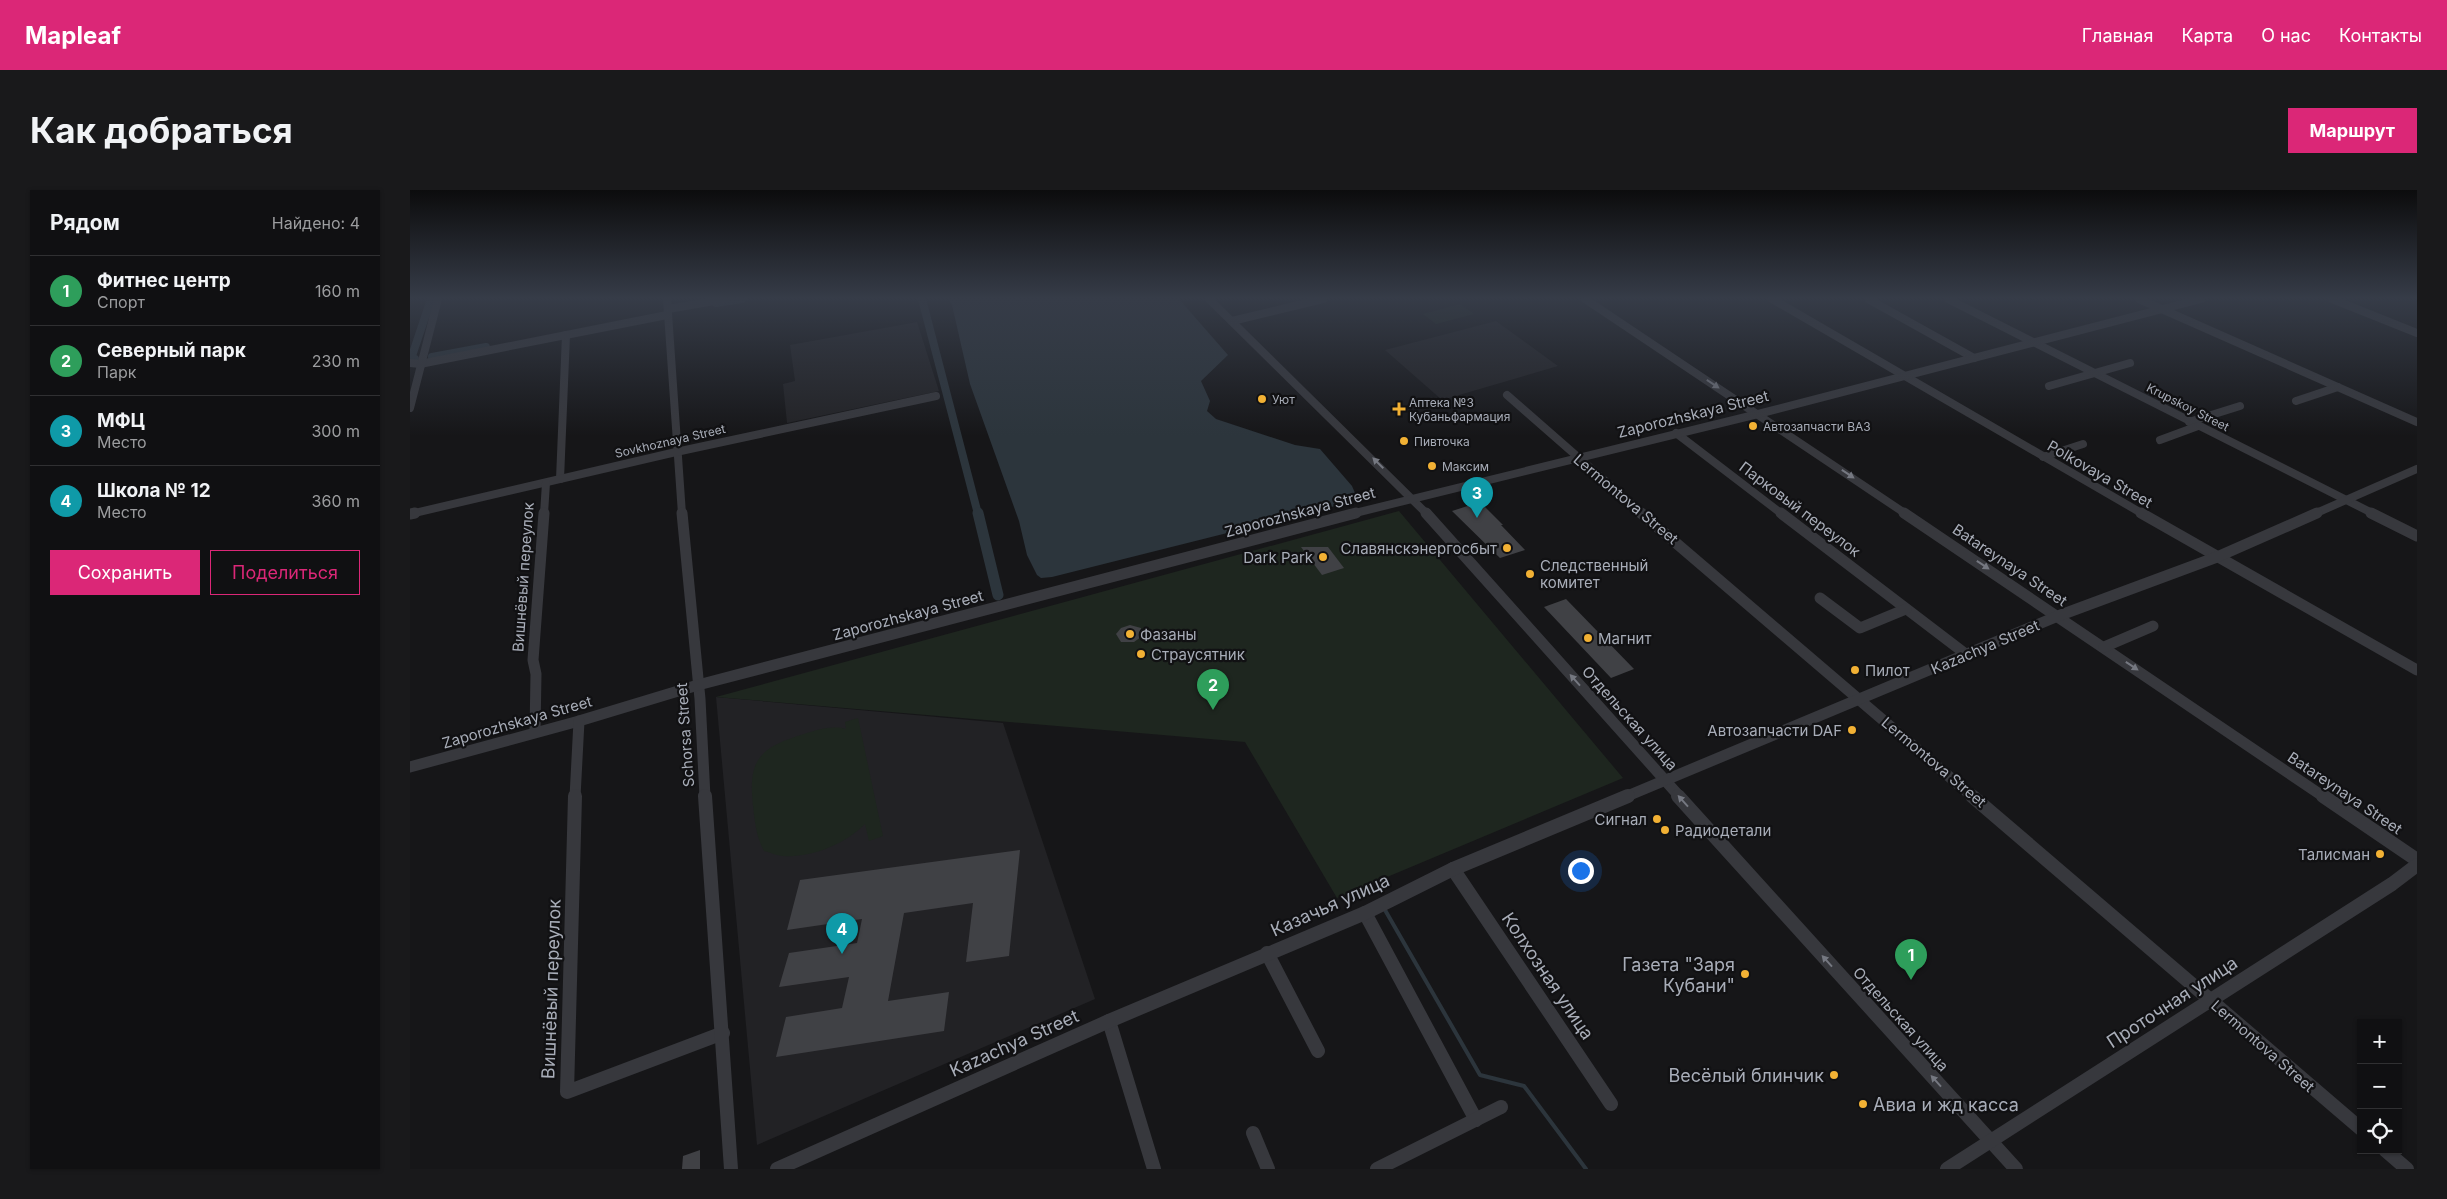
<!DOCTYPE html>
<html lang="ru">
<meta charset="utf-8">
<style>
:root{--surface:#101012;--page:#19191b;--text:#f1f3f6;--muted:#9c9d9f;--line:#303032;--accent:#db2777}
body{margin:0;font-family:Inter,sans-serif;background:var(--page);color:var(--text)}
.controls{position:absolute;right:15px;bottom:15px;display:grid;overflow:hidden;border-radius:0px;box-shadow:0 1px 4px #0004}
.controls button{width:45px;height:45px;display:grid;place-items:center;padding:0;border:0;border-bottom:1px solid var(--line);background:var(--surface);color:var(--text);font:25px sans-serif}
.you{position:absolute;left:1170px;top:680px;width:18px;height:18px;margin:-12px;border:4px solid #fff;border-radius:50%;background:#1a73e8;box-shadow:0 0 0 8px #1a73e833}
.badge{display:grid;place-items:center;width:32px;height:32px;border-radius:50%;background:var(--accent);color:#fff;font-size:16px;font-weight:700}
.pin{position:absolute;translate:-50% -41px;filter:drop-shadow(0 1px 2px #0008)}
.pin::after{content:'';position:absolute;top:26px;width:18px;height:15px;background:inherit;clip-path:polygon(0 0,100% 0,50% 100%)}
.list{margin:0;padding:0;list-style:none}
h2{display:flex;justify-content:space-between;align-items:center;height:65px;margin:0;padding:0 20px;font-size:21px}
h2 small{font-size:16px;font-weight:400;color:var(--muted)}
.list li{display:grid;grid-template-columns:32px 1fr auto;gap:15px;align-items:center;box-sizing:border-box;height:70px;padding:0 20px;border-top:1px solid var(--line)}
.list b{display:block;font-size:19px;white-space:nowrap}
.list p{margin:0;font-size:16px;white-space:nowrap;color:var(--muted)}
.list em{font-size:16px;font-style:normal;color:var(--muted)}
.actions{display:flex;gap:10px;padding:15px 20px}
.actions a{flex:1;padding:11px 0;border:1px solid var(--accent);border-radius:0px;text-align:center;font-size:18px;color:var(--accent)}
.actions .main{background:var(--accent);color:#fff}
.icon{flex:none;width:28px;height:28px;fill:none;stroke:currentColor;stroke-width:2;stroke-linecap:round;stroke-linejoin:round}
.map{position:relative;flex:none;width:2007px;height:979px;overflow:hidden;border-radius:0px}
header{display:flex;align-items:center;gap:30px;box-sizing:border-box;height:70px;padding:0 25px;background:var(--accent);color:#fff}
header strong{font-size:24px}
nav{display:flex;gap:28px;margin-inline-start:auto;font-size:18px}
.intro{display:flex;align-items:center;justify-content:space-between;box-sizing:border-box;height:120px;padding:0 30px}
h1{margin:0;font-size:35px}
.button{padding:12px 22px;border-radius:0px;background:var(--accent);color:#fff;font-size:18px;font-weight:700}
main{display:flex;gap:30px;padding:0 30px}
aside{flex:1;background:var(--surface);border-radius:0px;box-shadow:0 1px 4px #0004}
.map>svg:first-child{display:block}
</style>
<header>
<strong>Mapleaf</strong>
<nav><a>Главная</a><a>Карта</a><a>О нас</a><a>Контакты</a></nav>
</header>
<div class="intro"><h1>Как добраться</h1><a class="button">Маршрут</a></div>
<main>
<aside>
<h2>Рядом<small>Найдено: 4</small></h2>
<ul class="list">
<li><span class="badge" style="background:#2e9e5b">1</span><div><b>Фитнес центр</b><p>Спорт</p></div><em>160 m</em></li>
<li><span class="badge" style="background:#2e9e5b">2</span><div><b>Северный парк</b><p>Парк</p></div><em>230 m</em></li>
<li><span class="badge" style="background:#0f9aa8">3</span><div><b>МФЦ</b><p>Место</p></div><em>300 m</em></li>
<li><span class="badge" style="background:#0f9aa8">4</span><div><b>Школа № 12</b><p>Место</p></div><em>360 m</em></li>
</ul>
<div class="actions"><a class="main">Сохранить</a><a>Поделиться</a></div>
</aside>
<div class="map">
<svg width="2007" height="979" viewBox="0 0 2007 979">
<rect width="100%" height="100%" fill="#161618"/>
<g fill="#222225">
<polygon points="1086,131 1148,176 1032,210 975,160"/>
<polygon points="507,132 529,201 377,233 373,194 385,191 380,155"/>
<polygon points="306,507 593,533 685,809 347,955"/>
</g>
<g fill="#1e261f">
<polygon points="1050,114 1064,124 1026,134 1013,124"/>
<polygon points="989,321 1213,588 927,708 835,552 306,507"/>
<path d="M448 528 473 646 459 651 455 634C435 654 402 668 373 666 367 666 360 662 354 661 346 646 345 633 343 616 338 569 349 558 394 544 407 540 422 535 436 539L435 532Z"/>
</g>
<polygon fill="#2c353c" points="538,109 769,109 818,165 791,191 800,211 797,221 806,229 885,255 910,259 942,296 945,303 940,310 929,315 642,387 631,388 627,385 617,365 609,331 560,194 542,115"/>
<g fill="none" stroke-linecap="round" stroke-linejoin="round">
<polyline stroke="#2c353c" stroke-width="4" points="975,720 1070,885 1114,896 1176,979"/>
<g stroke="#2c353c" stroke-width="8">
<polyline points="512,109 568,324"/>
<polyline points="306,113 332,109"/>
<polyline points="22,167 76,157"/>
<polyline points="5,169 1,169 21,109"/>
</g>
<polyline stroke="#2c353c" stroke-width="11" points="568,323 588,405"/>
</g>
<g fill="#404145">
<polygon points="1070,312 1093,335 1091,335 1115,360 1090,368 1042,321"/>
<polygon points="891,357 918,357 934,378 912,385"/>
<polygon points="1156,409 1224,479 1201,488 1134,417"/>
<polygon points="720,435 731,438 731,447 724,452 711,452 706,444 711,438"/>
<polygon points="610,660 599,766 556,772 563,713 494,723 478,811 539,802 534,841 366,867 376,827 432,818 439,787 369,797 379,763 447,753 452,729 377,740 390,690"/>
<polygon points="290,960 290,979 272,979 273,966"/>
</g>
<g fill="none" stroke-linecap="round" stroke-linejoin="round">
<g stroke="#37383d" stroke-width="8">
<polyline points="257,109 272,324"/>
<polyline points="799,109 1017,324"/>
<polyline points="1175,109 1496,324"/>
<polyline points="1362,109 1733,324"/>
<polyline points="1458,109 1564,168"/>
<polyline points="1538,109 1964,324"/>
<polyline points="1729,109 2007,232"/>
<polyline points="1922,109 2007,143"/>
<polyline points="258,119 316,109"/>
<polyline points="822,131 913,109"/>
<polyline points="0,173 10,174 257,125"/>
<polyline points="1639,196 1720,173"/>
<polyline points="1097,205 1233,324"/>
<polyline points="1886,211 1928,197"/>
<polyline points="0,218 28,109"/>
<polyline points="1779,232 1830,216"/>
<polyline points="1266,243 1372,324"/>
<polyline points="1750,250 1788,236"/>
<polyline points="1633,267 1673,254"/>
<polyline points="150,289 156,145"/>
<polyline points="0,324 266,262 526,206"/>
<polyline points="134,324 136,293"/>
<polyline points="941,324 1348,224 1791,109"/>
<polyline points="1904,324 2007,279"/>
</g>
<g stroke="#37383d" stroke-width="11">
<polyline points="272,323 290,509 295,607"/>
<polyline points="1016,323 1270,607"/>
<polyline points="1231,323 1563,607"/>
<polyline points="1371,323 1557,465"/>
<polyline points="1494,323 1914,607"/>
<polyline points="1731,323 2007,480"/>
<polyline points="1961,323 2007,346"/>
<polyline points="0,324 5,323"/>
<polyline points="1410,408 1450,438 1496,419"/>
<polyline points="1694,457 1743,436"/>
<polyline points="125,542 126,484 123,470 134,323"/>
<polyline points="0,577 169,531 288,495 946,323"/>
<polyline points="165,607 169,531"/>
<polyline points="1215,607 1648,426 1807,367 1907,323"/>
</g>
<g stroke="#37383d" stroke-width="14">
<polyline points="165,606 157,902 313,843"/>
<polyline points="295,606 321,979"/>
<polyline points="1268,606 1606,979"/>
<polyline points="1562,606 1951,939"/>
<polyline points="1913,606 2007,670"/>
<polyline points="1043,679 1201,914"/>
<polyline points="955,723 1066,930"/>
<polyline points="857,763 908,861"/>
<polyline points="699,831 744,979"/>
<polyline points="843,943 858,979"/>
<polyline points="1975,960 1997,979"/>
<polyline points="367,979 699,831 955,723 1043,679 1218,606"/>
<polyline points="967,979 1091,917"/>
<polyline points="1537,979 1982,694 2007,675"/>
</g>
</g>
<defs><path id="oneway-solid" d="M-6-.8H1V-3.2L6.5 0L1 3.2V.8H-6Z" transform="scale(1.25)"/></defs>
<g fill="#757881">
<use href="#oneway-solid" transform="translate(1303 194) rotate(34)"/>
<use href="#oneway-solid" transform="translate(968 273) rotate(-135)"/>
<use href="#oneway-solid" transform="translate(1438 284) rotate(34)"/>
<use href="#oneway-solid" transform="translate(1573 375) rotate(34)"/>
<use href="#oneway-solid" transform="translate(1722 476) rotate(34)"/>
<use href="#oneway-solid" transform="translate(1165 490) rotate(-132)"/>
<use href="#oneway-solid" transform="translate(1273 611) rotate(-132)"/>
<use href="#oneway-solid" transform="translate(1417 771) rotate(-132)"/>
<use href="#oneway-solid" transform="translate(1526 891) rotate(-132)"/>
</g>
<linearGradient id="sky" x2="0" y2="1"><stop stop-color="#0c0c0d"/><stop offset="0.44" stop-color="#363c48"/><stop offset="1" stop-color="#363c48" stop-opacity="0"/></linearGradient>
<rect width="2007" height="246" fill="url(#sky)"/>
<g fill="#f2b134" stroke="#111113" stroke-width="2">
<circle cx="852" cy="209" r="5"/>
<path d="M986.5 211.5h5v5h5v5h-5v5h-5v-5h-5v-5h5z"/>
<circle cx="1343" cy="236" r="5"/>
<circle cx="994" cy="251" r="5"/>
<circle cx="1022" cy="276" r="5"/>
<circle cx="1097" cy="358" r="5"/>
<circle cx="913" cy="367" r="5"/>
<circle cx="1120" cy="384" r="5"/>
<circle cx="720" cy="444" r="5"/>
<circle cx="1178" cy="448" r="5"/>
<circle cx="731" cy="464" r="5"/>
<circle cx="1445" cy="480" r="5"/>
<circle cx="1442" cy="540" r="5"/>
<circle cx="1247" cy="629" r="5"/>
<circle cx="1255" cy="640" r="5"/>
<circle cx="1970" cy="664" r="5"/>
<circle cx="1335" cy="784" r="5"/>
<circle cx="1424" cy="885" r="5"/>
<circle cx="1453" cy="914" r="5"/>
</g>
<g text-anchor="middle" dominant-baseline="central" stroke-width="4.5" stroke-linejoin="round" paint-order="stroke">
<g font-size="12" fill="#a8adb8" stroke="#111113" text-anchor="start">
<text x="862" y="209">Уют</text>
<text x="999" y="212">Аптека №3<tspan x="999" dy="14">Кубаньфармация</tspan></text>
<text x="1353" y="236">Автозапчасти ВАЗ</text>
<text x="1004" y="251">Пивточка</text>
<text x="1032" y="276">Максим</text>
</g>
<g font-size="12" fill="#a8adb8" stroke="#111113">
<text transform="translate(1778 217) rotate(27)">Krupskoy Street</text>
<text transform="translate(260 251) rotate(-13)">Sovkhoznaya Street</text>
</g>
<g font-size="15" fill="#a8adb8" stroke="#111113">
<text transform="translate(1283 224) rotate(-14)">Zaporozhskaya Street</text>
<text transform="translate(1690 284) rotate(30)">Polkovaya Street</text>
<text transform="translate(1216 309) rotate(40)">Lermontova Street</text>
<text transform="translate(1390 319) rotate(37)">Парковый переулок</text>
<text transform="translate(890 322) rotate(-15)">Zaporozhskaya Street</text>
<text transform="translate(1600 375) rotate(34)">Batareynaya Street</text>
<text transform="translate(113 387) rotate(-86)">Вишнёвый переулок</text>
<text transform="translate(498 425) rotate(-15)">Zaporozhskaya Street</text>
<text transform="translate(1575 457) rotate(-23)">Kazachya Street</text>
<text transform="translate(1220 528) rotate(48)">Отдельская улица</text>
<text transform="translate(107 532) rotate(-16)">Zaporozhskaya Street</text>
<text transform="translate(275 545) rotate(-94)">Schorsa Street</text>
<text transform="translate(1524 572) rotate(40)">Lermontova Street</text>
<text transform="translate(1935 603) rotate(34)">Batareynaya Street</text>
<text transform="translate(1491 829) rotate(48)">Отдельская улица</text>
<text transform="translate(1853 856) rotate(41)">Lermontova Street</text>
</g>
<g font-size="15" fill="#a8adb8" stroke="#111113" text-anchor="start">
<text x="1087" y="358" text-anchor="end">Славянскэнергосбыт</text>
<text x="903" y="367" text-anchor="end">Dark Park</text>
<text x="1130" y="375">Следственный<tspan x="1130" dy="17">комитет</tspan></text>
<text x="730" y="444">Фазаны</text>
<text x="1188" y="448">Магнит</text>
<text x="741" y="464">Страусятник</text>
<text x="1455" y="480">Пилот</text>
<text x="1432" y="540" text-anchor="end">Автозапчасти DAF</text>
<text x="1237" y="629" text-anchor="end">Сигнал</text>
<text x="1265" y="640">Радиодетали</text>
<text x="1960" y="664" text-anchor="end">Талисман</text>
</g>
<g font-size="18" fill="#a8adb8" stroke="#111113">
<text transform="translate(920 715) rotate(-24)">Казачья улица</text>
<text transform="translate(1138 786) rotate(56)">Колхозная улица</text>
<text transform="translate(141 799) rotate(-88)">Вишнёвый переулок</text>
<text transform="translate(1762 812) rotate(-33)">Проточная улица</text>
<text transform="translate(604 853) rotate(-24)">Kazachya Street</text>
</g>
<g font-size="18" fill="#a8adb8" stroke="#111113" text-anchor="end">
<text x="1325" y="774">Газета "Заря<tspan x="1325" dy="21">Кубани"</tspan></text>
<text x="1414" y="885">Весёлый блинчик</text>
<text x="1463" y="914" text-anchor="start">Авиа и жд касса</text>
</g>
</g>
</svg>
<div class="controls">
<button>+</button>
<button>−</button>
<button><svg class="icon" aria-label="locate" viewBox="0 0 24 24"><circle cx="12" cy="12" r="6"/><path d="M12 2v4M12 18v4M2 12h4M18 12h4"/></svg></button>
</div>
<div class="you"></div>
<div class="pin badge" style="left:1501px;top:790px;background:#2e9e5b">1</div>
<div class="pin badge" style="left:803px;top:520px;background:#2e9e5b">2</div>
<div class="pin badge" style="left:1067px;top:328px;background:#0f9aa8">3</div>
<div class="pin badge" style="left:432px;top:764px;background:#0f9aa8">4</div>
</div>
</main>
